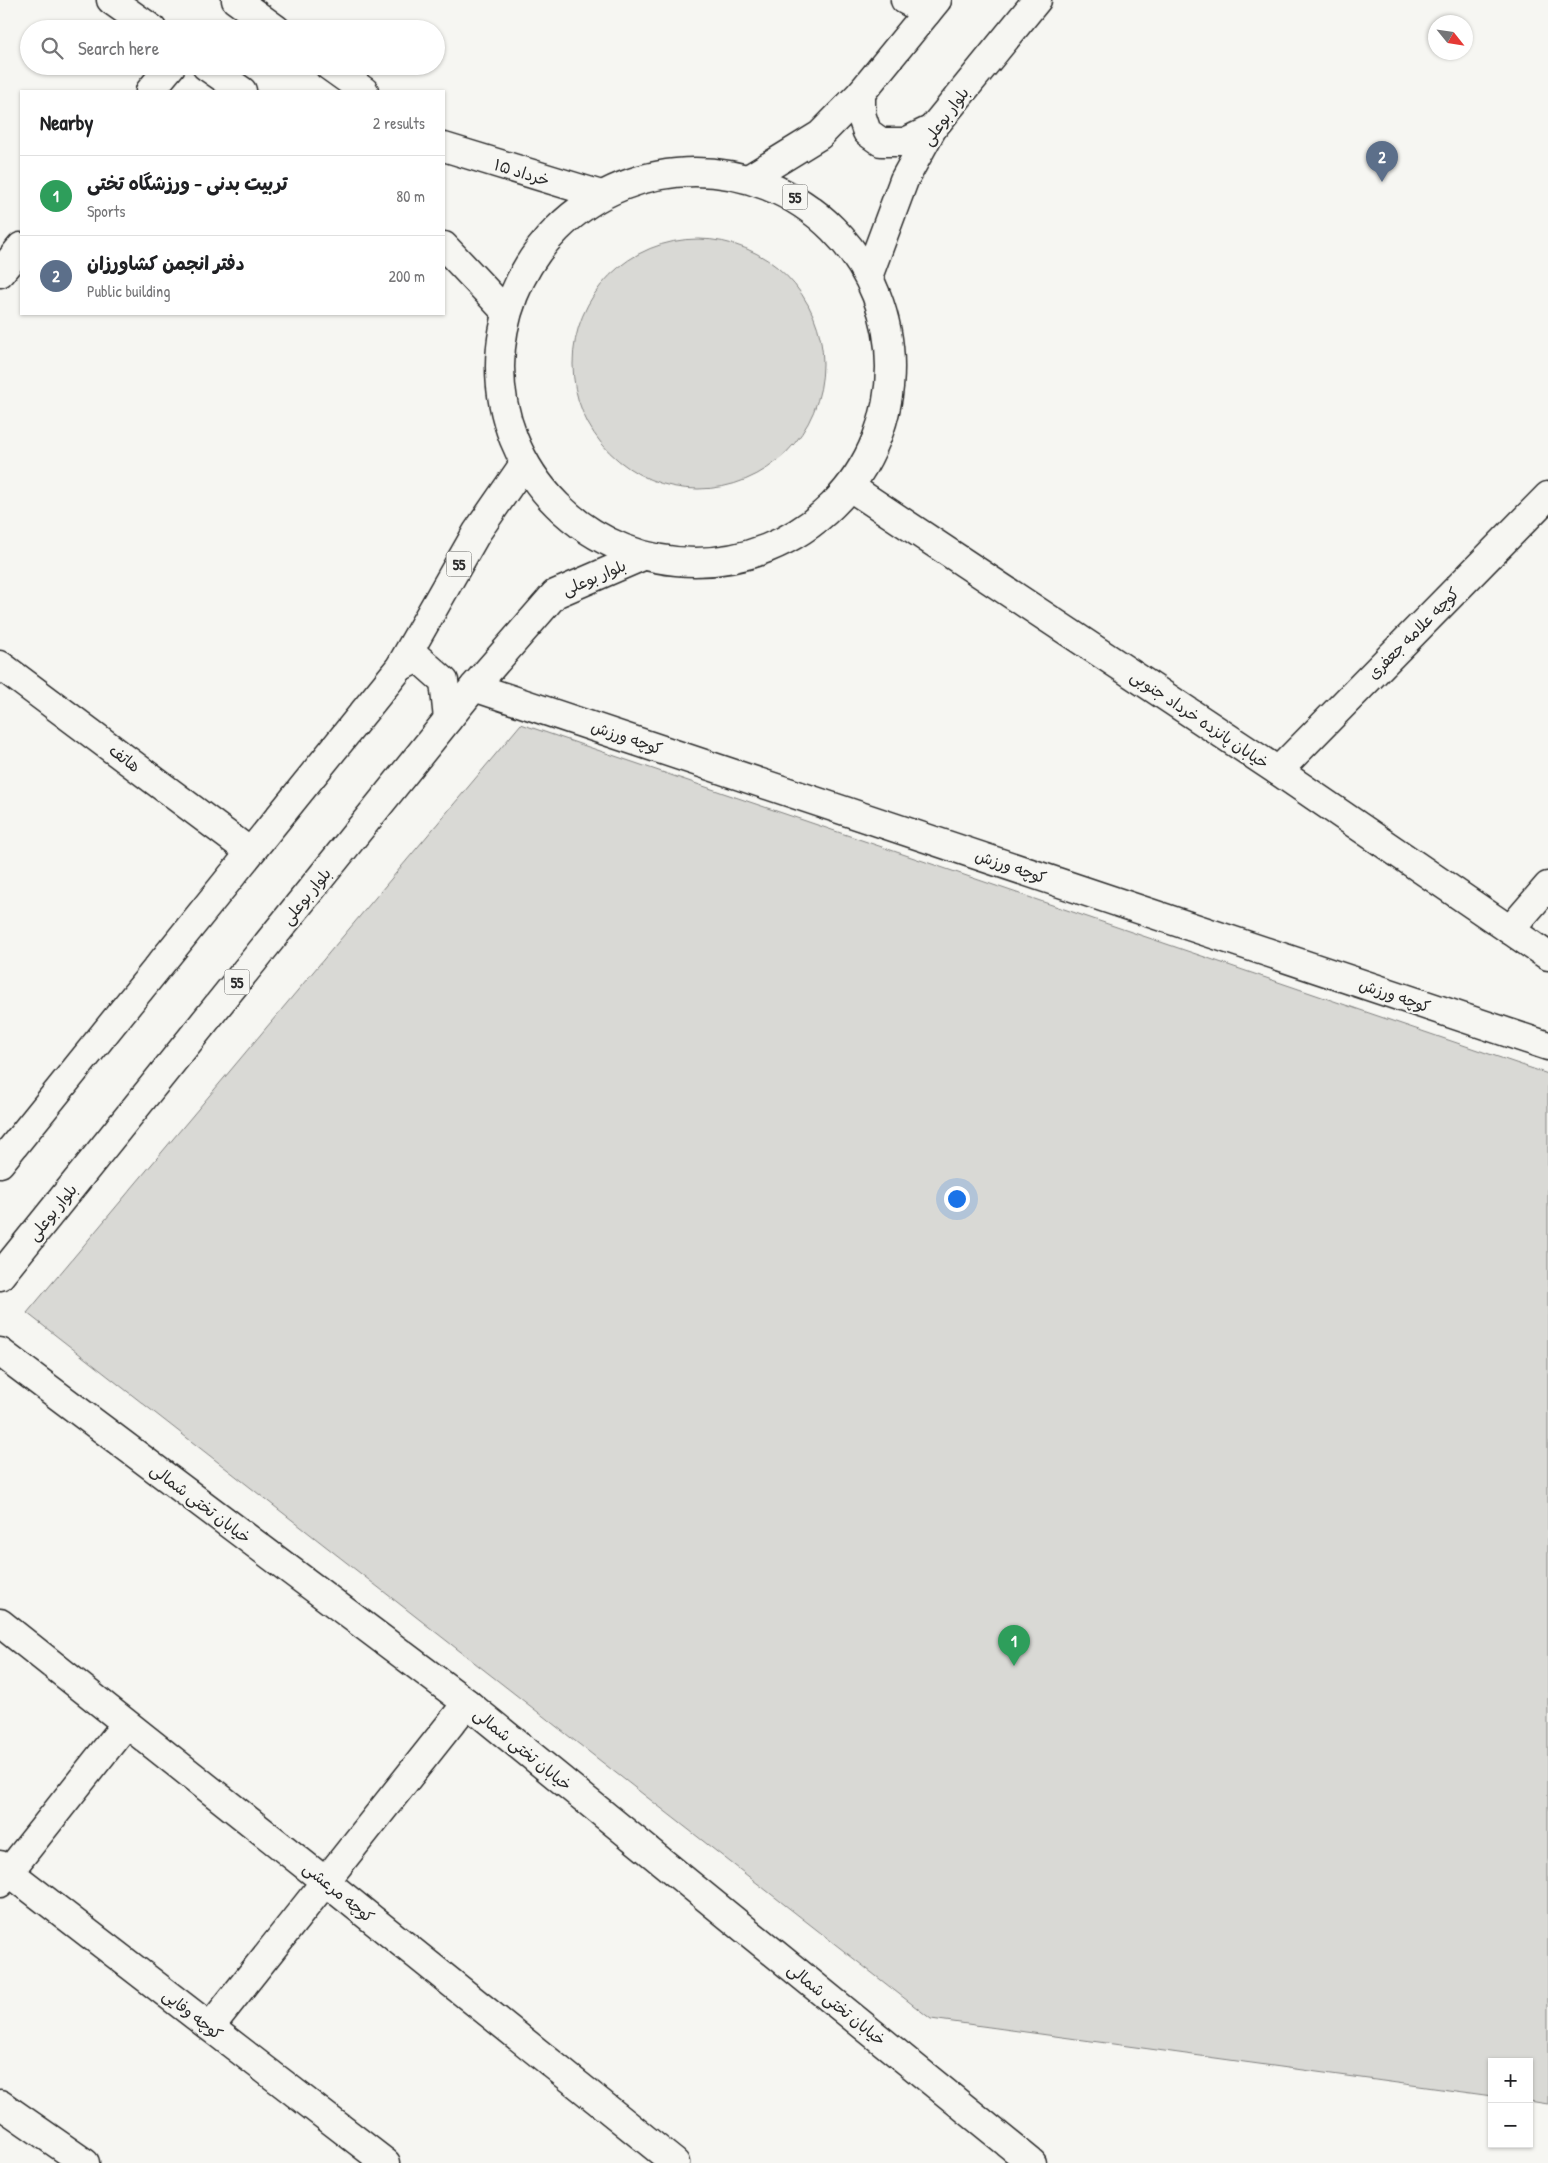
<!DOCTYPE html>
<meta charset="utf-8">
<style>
:root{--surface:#fff;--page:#f6f6f6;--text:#202124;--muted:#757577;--line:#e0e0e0;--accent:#0f766e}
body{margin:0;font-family:"Patrick Hand","Playpen Sans Arabic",sans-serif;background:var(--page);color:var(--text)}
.controls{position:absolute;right:15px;bottom:15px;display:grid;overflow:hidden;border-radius:0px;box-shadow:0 1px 4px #0004}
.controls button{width:45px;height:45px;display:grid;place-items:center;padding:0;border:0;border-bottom:1px solid var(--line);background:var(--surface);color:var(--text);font:25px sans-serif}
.compass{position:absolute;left:1428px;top:15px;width:45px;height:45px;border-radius:50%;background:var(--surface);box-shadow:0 1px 4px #0004;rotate:120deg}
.you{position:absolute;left:956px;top:1198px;width:18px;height:18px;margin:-12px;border:4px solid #fff;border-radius:50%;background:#1a73e8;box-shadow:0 0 0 8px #1a73e833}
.badge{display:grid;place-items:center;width:32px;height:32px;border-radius:50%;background:var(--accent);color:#fff;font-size:16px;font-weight:700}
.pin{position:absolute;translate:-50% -41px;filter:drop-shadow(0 1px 2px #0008)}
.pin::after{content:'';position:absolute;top:26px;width:18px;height:15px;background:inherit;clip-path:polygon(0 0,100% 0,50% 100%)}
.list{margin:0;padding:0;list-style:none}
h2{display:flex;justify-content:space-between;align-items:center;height:65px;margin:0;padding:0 20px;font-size:21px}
h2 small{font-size:16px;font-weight:400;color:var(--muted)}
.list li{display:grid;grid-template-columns:32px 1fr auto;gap:15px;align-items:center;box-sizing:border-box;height:80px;padding:0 20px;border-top:1px solid var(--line)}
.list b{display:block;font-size:19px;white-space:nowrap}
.list p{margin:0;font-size:16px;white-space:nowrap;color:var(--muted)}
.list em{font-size:16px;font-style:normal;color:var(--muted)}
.icon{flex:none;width:28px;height:28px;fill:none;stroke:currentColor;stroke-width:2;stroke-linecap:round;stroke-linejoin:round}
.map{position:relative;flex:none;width:1548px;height:2163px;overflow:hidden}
.search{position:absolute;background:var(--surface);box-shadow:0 1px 4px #0004;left:20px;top:20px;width:425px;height:55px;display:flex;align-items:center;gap:12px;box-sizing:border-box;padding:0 18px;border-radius:28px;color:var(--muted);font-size:19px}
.panel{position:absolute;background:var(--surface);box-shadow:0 1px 4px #0004;left:20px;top:90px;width:425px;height:225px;border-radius:0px}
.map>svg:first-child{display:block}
</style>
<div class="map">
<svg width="1548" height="2163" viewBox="0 0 1548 2163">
<rect width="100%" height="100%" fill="#f6f6f2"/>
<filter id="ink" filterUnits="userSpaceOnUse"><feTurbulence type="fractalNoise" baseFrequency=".02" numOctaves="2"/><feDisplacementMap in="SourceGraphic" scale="10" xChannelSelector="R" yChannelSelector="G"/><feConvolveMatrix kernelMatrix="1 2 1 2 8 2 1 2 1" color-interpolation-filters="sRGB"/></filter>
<g filter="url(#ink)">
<g fill="#d9d9d5" stroke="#828280">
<circle cx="698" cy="364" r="125"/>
<polygon points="521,724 1548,1074 1548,2104 1529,2101 1529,2062 1492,2062 1492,2096 931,2019 27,1313"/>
</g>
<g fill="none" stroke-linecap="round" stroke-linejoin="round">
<g stroke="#2b2b2b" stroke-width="31">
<g id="street">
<polyline points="905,0 927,12"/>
<polyline points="150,91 171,66"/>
<polyline points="0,273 21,247"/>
<polyline points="0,665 250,852"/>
<polyline points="474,687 1548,1046"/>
<polyline points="1510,930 1548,886"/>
<polyline points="0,1623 326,1882 675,2163"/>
<polyline points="0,1865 386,2163"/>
<polyline points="0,1883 126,1724"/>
<polyline points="210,2027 467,1703"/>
</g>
</g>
<g stroke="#2b2b2b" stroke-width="31">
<g id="secondary">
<polyline points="111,0 152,29"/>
<polyline points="236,0 276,29"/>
<polyline points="206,66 242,91"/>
<polyline points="329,66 364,91"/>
<polyline points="444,147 601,195"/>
<polyline points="444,246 507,313"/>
<polyline points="850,487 1278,771 1548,956"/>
<polyline points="1278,771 1548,496"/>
<polyline points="0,1352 467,1703 1032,2163"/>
<polyline points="0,2104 85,2163"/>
</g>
</g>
<g stroke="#2b2b2b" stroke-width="31">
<g id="primary">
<polyline points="861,93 861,114 867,132 881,142 905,142 932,129"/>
<circle cx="695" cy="367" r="195"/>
<polyline points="750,178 820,135 861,93 937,0"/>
<polyline points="869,274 904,180 932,129 1037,0"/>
<polyline points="400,667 418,658 444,681 448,719"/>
<polyline points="0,1163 400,667 477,532 524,464"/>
<polyline points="0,1276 474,687 555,594 643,556"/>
</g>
</g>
<use href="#street" stroke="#f6f6f2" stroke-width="28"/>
<use href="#secondary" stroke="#f6f6f2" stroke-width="28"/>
<use href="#primary" stroke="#f6f6f2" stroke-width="28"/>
</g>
</g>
<g text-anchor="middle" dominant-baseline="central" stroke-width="4.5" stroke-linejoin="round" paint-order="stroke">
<g fill="#f6f6f2" stroke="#686867" stroke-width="1">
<rect x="782.5" y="184.5" width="25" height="25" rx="4"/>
<rect x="446.5" y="551.5" width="25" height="25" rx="4"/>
<rect x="224.5" y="969.5" width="25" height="25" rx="4"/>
</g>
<g font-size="15" font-weight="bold" fill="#2b2b2b">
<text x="795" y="197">55</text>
<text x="459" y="564">55</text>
<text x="237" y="982">55</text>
</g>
<g font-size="16" fill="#2b2b2b" stroke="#f6f6f2">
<text transform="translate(945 116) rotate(-54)">بلوار بوعلی</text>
<text transform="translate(522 172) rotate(17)">۱۵ خرداد</text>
<text transform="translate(594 577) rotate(-23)">بلوار بوعلی</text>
<text transform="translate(1413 633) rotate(-45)">کوچه علامه جعفری</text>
<text transform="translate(1200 719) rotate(34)">خیابان پانزده خرداد جنوبی</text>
<text transform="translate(627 737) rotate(19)">کوچه ورزش</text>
<text transform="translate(125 758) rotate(37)">هاتف</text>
<text transform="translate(1011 866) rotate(19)">کوچه ورزش</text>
<text transform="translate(306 896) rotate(-51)">بلوار بوعلی</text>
<text transform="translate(1395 995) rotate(19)">کوچه ورزش</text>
<text transform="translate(52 1212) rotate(-51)">بلوار بوعلی</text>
<text transform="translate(201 1503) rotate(37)">خیابان تختی شمالی</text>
<text transform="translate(523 1749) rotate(39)">خیابان تختی شمالی</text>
<text transform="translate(339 1892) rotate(39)">کوچه مرعشی</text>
<text transform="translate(837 2004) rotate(39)">خیابان تختی شمالی</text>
<text transform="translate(193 2014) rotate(38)">کوچه وفایی</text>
</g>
</g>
</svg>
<div class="controls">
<button>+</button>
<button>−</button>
</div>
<svg class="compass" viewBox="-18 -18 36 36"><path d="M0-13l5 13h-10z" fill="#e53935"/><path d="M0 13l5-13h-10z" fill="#757577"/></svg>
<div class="you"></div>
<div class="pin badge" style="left:1014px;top:1666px;background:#2e9e5b">1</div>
<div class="pin badge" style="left:1382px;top:182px;background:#5c6f8a">2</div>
<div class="search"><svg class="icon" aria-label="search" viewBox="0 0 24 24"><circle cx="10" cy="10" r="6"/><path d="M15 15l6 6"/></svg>Search here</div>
<section class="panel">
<h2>Nearby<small>2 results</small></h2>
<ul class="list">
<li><span class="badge" style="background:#2e9e5b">1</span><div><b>تربیت بدنی - ورزشگاه تختی</b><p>Sports</p></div><em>80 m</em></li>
<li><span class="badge" style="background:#5c6f8a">2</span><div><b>دفتر انجمن کشاورزان</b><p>Public building</p></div><em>200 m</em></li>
</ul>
</section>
</div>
